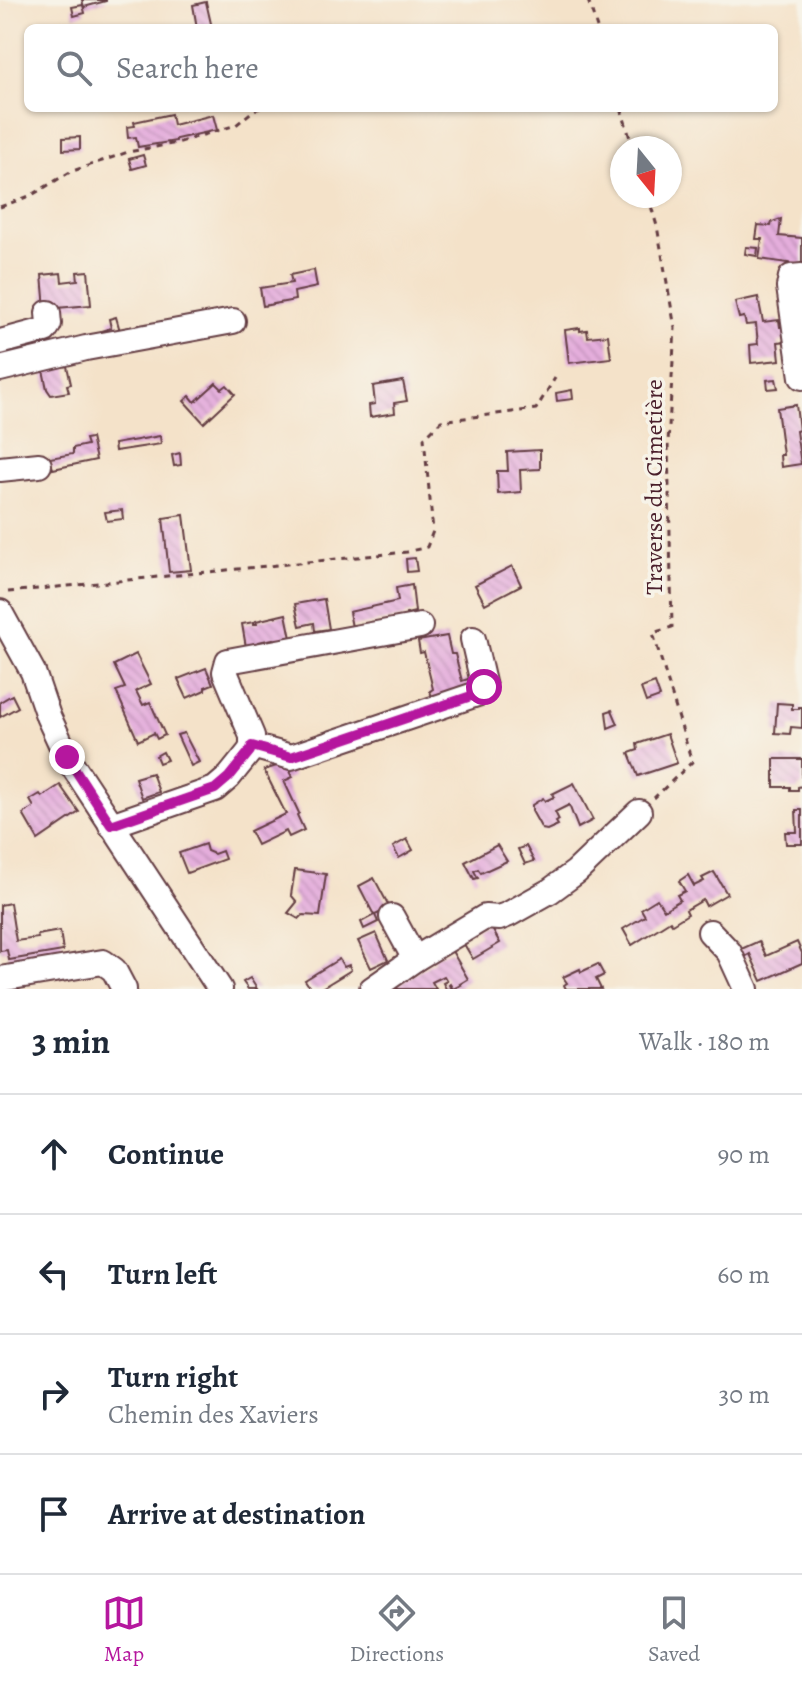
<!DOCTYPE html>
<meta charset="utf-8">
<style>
:root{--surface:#fff;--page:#f2f2f3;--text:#1f2937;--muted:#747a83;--line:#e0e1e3;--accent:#b5179e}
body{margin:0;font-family:Alegreya,serif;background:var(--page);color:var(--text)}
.compass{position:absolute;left:610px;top:136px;width:72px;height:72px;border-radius:50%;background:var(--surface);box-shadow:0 2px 6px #0004;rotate:162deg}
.stop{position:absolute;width:24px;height:24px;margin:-18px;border:6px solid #b5179e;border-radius:50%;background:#fff}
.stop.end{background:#b5179e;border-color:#fff;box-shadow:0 2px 8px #0008}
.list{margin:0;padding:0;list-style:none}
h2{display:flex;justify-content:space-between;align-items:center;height:104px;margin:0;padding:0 32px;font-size:34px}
h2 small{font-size:26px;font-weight:400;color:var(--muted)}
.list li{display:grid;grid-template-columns:52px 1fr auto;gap:24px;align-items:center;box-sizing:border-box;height:120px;padding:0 32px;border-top:2px solid var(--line)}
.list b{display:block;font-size:30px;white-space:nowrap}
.list p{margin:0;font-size:26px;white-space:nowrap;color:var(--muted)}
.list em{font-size:26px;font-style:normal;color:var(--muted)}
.icon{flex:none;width:44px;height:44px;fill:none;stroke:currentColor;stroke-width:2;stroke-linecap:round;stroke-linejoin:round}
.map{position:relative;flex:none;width:802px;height:989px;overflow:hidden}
.search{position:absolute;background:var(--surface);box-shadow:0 2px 6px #0004;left:24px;right:24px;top:24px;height:88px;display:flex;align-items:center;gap:20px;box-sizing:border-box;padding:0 28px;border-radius:12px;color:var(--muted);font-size:30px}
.sheet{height:584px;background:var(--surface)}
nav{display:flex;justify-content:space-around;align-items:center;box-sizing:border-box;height:112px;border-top:2px solid var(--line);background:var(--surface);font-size:22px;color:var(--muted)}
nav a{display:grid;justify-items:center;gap:4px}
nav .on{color:var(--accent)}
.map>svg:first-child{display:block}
</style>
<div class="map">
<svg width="802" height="989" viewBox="0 0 802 989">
<defs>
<pattern id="building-back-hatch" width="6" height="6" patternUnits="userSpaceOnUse" patternTransform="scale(2)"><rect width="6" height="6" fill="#e4addc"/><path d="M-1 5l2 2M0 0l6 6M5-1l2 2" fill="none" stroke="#c594bd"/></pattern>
</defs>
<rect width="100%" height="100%" fill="#f7f3e8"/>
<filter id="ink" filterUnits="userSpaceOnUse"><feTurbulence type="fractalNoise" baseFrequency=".0125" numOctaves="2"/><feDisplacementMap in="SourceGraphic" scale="16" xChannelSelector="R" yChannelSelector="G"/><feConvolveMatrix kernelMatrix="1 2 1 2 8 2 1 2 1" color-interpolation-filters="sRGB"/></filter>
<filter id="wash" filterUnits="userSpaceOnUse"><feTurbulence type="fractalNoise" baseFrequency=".006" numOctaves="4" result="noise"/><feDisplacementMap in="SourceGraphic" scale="32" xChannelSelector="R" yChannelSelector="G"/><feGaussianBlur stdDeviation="1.8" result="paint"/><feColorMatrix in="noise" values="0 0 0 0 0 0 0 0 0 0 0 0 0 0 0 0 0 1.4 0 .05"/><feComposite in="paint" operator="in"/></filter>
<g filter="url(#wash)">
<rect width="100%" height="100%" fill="#f4e2c9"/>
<g id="blocks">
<g fill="url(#building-back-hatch)">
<polygon points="82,0 106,0 106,1 84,7"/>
<polygon points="206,2 212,28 197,28 193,5"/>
<polygon points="83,5 85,13 74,16 72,7"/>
<polygon points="171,114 173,125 213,115 217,130 176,139 176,141 144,146 138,147 136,137 128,138 127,127 135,126 134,122"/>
<polygon points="80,137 80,149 63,150 63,138"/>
<polygon points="143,155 146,165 132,169 129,159"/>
<polygon points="781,219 779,236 802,238 802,265 759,259 762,239 756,239 758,225 771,226 772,222"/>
<polygon points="746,247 758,248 757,256 745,254"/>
<polygon points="314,270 317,287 294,292 295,300 263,306 260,288 292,283 290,275"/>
<polygon points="88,271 91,305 45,309 42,275 61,273 62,282 78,280 77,272"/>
<polygon points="758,297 763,322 779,320 780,327 787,327 788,341 778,342 780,360 751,363 750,345 758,344 756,324 746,325 744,317 739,318 735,302"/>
<polygon points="116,317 122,338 104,341 101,331 111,328 109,319"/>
<polygon points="580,328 580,331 587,330 588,337 608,335 611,358 569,363 565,330"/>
<polygon points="57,362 60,367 67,366 71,384 67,385 69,392 51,395 47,389 42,365"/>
<polygon points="776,379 778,388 768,389 767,380"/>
<polygon points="403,381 407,401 394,403 395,413 370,417 369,405 375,404 373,386"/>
<polygon points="216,383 222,389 227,385 235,394 204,423 184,401 190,396 195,402"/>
<polygon points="572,390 573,399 557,401 556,393"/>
<polygon points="796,405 799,430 796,431 801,464 781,467 780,455 783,455 777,408"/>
<polygon points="160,436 161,444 115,451 114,444"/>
<polygon points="91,438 96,460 53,469 50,458 73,454 73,448 87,445 85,439"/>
<polygon points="540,450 540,469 520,470 521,492 498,494 497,471 508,471 507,452"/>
<polygon points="180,453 181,465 174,466 172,455"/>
<polygon points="122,510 123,519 107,521 105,512"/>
<polygon points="184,515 191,570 169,572 163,518"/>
<polygon points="415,558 417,571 407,572 406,559"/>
<polygon points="512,566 521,585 485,604 475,585"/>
<polygon points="412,585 415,612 406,614 406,617 352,627 349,612 398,601 396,588"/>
<polygon points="324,599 329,629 315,631 314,623 300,626 295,604"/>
<polygon points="286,614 292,643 275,646 273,639 258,642 258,644 247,653 242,624 254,622 254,624 257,624 256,621"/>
<polygon points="447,636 451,654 455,654 462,681 468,679 472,689 434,703 430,691 433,689 424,652 420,653 418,641"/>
<polygon points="136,654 151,684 136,691 143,705 150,702 165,735 157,739 154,733 138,741 116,691 125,688 114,665"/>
<polygon points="206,668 213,684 205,687 205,690 187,698 178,679"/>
<polygon points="655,683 660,697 646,702 641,688"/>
<polygon points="12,695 18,707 0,717 0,702"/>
<polygon points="777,703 792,704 792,709 799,709 799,707 802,707 802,728 791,727 790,734 775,733"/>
<polygon points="612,710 618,724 608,728 606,712"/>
<polygon points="184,733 199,762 191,766 177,735"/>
<polygon points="667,734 677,763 638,776 629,753 638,750 637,744"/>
<polygon points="163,752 167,760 159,763 156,756"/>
<polygon points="774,759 802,759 802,786 798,787 798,790 790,790 790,787 774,787"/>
<polygon points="286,763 293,777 284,781 299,813 297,815 304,830 289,837 286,831 257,845 250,831 286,814 264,770"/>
<polygon points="152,773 159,792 142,798 135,778"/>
<polygon points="574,783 593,820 578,828 569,805 555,812 559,820 556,822 558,825 547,830 542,829 532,811 532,805 543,798 545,801 554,797 552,794"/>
<polygon points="60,785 79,812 38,840 23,814 34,807 30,800 40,794 42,797"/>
<polygon points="796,810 802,810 802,844 786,844 785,832 797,832"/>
<polygon points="407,839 413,850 399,858 393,847"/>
<polygon points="205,844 207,851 214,854 222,851 225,859 187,873 179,853"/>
<polygon points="497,845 507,861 481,873 478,869 474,871 478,878 474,879 465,862"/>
<polygon points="526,846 534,861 525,864 518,849"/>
<polygon points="295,870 326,874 320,916 303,915 299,919 288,913 297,902 291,895"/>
<polygon points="714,872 727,894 706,906 703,900 686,910 688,914 672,924 670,921 632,945 623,929 645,916 641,909 657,899 664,910 680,900 677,895 685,891 679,881 688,875 694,886 704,881 702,878"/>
<polygon points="374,878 390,908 375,915 378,922 364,929 361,922 374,915 359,886"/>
<polygon points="10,903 16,941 38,938 37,935 60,931 63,951 9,960 7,950 0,951 0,905"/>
<polygon points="488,922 500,943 473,959 464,944 480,935 476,929"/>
<polygon points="376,933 388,960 371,968 358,941"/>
<polygon points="759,941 766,956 797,942 802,953 802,963 762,981 750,954 743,958 739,950"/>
<polygon points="452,951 468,979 460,984 461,985 453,989 450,984 449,985 451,989 446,989 443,983 447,981 444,976 432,982 436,989 392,989 435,961 432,957"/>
<polygon points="339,959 344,967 349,965 351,970 320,989 311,989 305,980"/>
<polygon points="598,964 604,975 596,979 601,989 566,989 564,985 567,983 563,977 580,969 581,972"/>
<polygon points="250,978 257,989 248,989 243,982"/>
</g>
</g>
</g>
<g filter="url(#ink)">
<use href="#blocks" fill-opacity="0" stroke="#643c43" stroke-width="2"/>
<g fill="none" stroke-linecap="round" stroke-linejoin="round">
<g stroke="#643c43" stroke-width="28">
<g id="minor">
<polyline points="802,276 791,277 789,287 802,377"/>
<polyline points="0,342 45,330 49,324 48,313"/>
<polyline points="0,369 86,348 233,321"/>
<polyline points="0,469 39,465"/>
<polyline points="0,612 33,672 48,716 67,757 220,989"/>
<polyline points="252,746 291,757 480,693 484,687 473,639"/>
<polyline points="111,825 215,789 229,777 250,751 252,746 252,736 225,672 228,661 420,626"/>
<polyline points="392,917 415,959"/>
<polyline points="710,932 729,952 746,989"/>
<polyline points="0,979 103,962 114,970 124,989"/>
<polyline points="372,989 415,959 485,917 499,918 509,914 550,891 576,872 639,812"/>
</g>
</g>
<g stroke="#643c43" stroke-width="3" stroke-dasharray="6 6" stroke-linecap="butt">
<polyline points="588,0 597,28"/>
<polyline points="621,108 633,148"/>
<polyline points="648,196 657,226 675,328 668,443 672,627 653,633 692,762 654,798"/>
<polyline points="0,207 32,195 70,172 128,152 177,143 236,125 254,110 260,108"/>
<polyline points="8,592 407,552 427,547 433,531 424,438 441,421 536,409 555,378"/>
</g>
<use href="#minor" stroke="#fff" stroke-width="24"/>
</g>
</g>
<g fill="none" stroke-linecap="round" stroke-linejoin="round" filter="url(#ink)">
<polyline stroke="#b5179e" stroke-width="10" points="67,757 111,825 215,789 229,777 250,751 252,746 291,757 480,693 484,687"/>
</g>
<g text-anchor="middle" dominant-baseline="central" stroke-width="7" stroke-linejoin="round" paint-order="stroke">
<g font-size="24" fill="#4a1f2b" stroke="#f7f3e8">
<text transform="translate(654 487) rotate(-90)">Traverse du Cimetière</text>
</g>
</g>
</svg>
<svg class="compass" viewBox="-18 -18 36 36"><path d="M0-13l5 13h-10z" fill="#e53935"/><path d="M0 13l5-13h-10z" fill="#747a83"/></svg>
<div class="stop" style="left:484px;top:687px"></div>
<div class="stop end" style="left:67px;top:757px"></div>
<div class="search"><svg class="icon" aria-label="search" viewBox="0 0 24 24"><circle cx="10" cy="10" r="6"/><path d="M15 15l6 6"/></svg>Search here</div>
</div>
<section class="sheet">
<h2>3 min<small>Walk · 180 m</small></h2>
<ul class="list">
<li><svg class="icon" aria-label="ahead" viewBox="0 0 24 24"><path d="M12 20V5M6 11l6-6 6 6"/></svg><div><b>Continue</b></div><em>90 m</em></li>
<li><svg class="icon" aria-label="left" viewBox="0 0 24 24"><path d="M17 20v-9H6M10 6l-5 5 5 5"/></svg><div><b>Turn left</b></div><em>60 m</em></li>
<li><svg class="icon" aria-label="right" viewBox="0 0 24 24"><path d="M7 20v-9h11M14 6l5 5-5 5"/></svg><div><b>Turn right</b><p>Chemin des Xaviers</p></div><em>30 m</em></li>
<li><svg class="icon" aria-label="arrive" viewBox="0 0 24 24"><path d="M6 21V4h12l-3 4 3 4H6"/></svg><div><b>Arrive at destination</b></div></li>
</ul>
</section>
<nav>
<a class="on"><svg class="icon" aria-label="map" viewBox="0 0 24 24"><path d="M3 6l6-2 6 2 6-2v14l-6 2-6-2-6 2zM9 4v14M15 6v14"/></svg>Map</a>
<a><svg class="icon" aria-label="directions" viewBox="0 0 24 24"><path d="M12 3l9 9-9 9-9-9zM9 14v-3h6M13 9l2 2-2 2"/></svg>Directions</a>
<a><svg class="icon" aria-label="saved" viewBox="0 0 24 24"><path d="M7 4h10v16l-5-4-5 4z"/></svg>Saved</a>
</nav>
